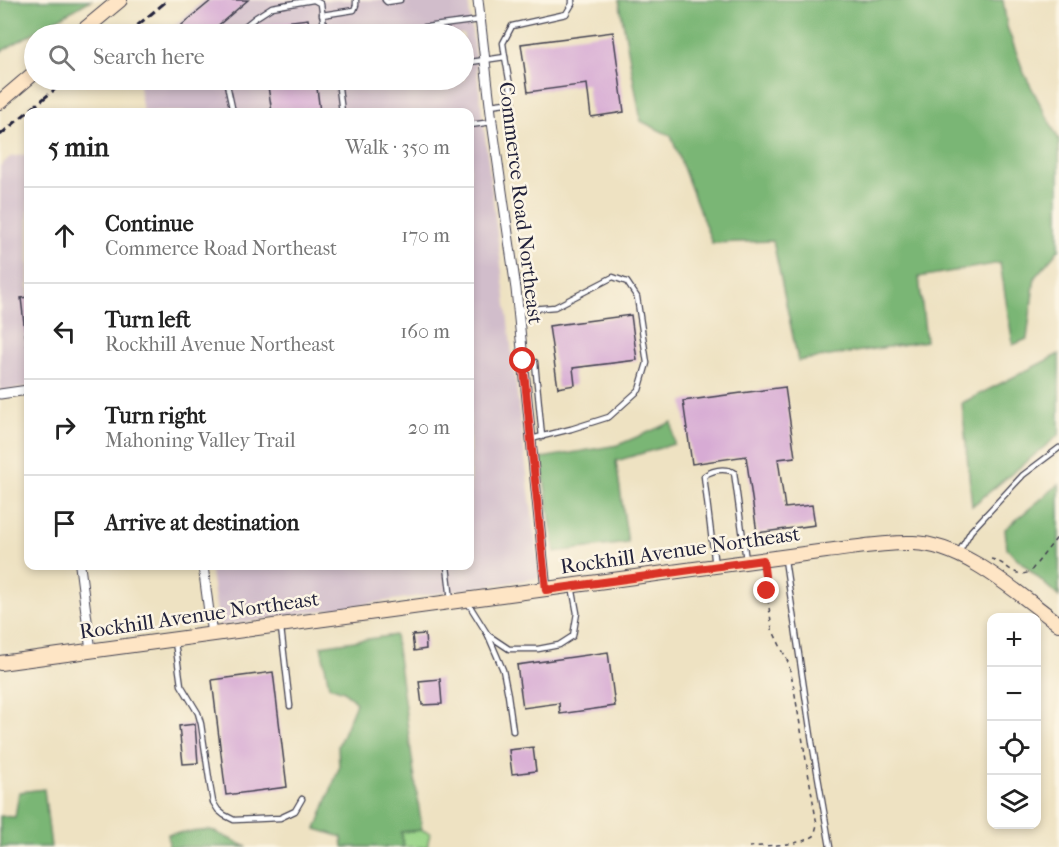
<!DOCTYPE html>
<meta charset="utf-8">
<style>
:root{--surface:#fff;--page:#f6f6f6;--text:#222;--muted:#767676;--line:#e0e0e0}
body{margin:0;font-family:"IM FELL French Canon",serif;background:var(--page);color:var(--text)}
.controls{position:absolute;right:18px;bottom:18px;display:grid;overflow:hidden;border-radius:12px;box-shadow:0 3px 9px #0003}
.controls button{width:54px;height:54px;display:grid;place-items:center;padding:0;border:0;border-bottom:2px solid var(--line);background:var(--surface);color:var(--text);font:30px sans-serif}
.stop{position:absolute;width:18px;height:18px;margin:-14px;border:4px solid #d93025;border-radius:50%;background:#fff}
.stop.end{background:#d93025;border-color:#fff;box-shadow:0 2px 6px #0008}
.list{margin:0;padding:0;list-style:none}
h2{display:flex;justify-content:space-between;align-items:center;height:78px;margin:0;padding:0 24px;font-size:26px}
h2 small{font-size:20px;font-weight:400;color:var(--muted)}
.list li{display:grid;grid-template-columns:39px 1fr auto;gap:18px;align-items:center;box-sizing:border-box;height:96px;padding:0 24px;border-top:2px solid var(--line)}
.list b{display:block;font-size:22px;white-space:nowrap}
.list p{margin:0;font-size:20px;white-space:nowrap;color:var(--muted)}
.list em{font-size:20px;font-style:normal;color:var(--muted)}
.icon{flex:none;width:33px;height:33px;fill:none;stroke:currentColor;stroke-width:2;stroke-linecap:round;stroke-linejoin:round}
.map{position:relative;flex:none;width:1059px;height:847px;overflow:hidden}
.search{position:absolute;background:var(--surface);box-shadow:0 3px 9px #0003;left:24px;top:24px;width:450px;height:66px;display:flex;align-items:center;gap:15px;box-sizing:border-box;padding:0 21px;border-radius:33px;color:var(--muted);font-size:22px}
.panel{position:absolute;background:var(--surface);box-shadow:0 3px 9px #0003;left:24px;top:108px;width:450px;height:462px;border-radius:12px}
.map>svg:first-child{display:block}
</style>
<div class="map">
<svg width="1059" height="847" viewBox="0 0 1059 847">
<rect width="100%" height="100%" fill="#fcf5e5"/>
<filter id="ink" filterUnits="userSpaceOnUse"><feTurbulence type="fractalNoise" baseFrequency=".0167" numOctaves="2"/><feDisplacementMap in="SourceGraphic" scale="12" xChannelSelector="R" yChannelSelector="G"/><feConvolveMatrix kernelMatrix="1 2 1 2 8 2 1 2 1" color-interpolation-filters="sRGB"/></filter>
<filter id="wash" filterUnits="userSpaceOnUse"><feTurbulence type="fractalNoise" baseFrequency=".008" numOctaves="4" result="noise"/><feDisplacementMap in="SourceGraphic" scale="24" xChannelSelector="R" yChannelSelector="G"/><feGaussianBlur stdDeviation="1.35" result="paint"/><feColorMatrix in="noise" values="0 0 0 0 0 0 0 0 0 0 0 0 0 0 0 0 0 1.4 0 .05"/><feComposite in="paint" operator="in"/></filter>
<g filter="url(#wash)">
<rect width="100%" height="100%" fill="#eee2c2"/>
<g fill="#d1bdcb">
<polygon points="204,0 468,0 540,578 219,626 210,566 470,566 470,112 143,112 138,80 464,80 464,34 165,34"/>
<polygon points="28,154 28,387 0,391 0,166 10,157"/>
</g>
<polygon fill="#99d487" stroke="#5e7b61" stroke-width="1.5" points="422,830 430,833 427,847 404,847 401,832"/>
<g fill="#7ab674" stroke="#4e6c58" stroke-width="1.5">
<polygon points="0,0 91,0 0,52"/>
<polygon points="619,0 1003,0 1007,27 1024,73 1059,140 1059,249 1035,277 1027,339 1013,345 1000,263 919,277 926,341 798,361 773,241 712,243 671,136 641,121"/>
<polygon points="1059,354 1059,435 972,506 962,403"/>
<polygon points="672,422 674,444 616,461 628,543 555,552 541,458 618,445"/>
<polygon points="1059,484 1059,597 1007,549 1005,529"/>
<polygon points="395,635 422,830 401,832 404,847 343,847 342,837 316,829 339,768 338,746 356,703 344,691 329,686 321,646"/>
<polygon points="44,789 51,847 0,847 0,816 15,817 19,792"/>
<polygon points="211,830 247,847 169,847 168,834"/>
</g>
<g id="blocks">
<g fill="#d7abd4">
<polygon points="212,0 248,0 208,34 171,34"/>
<polygon points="308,19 310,34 261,34 260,25"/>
<polygon points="613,32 624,112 591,117 587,84 528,92 521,44"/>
<polygon points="267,80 316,80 320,112 272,112"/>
<polygon points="28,297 28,349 27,349 21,298"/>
<polygon points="631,315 637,360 573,368 575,385 558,388 549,326"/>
<polygon points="785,387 795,457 778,459 785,508 812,505 815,525 757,533 746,456 692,464 683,401"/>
<polygon points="425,634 426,649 414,651 412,635"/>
<polygon points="608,652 615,706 560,714 559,703 523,708 517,665"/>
<polygon points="273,672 287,787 226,795 212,680"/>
<polygon points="440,679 442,704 422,705 419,681"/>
<polygon points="195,724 198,763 183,764 179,726"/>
<polygon points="533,747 536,771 512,774 509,750"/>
</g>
</g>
</g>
<g filter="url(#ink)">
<use href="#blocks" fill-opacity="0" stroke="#413f4f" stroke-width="1.5"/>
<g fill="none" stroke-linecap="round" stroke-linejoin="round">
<g stroke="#413f4f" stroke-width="7">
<g id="lane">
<polyline points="314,0 321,4 325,34"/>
<polyline points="385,0 387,2 400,0"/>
<polyline points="322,15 354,10 356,5 356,0"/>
<polyline points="235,34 255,18 272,7 313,0"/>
<polyline points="372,34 480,20"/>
<polyline points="505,57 503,43 512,26 566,14 572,4 572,0"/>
<polyline points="464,63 505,57 513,102 490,105"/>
<polyline points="226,80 233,112"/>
<polyline points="338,80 342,112"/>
<polyline points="338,81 349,80"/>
<polyline points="470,125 492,122"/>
<polyline points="519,310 555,307 613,277 627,282 637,297 647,363 639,390 609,417 571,429 531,439"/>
<polyline points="523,361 535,362 542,437"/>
<polyline points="958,554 971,531 1023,475 1059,448"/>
<polyline points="785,560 812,742 830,847"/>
<polyline points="447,566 451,600"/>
<path d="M715 566 704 476C714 469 723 468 734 472L746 560"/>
<polyline points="468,603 488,635 509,649 538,649 559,645 573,636 577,613 572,586"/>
<polyline points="281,628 290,706"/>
<polyline points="488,635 503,670 508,695 513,731"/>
<polyline points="175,642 181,685 198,713 201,724 210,785 213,802 218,810 224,815 234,820 280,818 295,811 302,799"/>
</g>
</g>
<g stroke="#413f4f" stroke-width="11">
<g id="street">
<polyline points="478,0 492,122 516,289 546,590"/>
<polyline points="0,394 28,390"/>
<polyline points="80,566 91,651"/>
<polyline points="203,566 212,635"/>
</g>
</g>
<g stroke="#413f4f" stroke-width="16">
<g id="secondary">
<polyline points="79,34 120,0"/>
<polyline points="0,102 34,73"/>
<path d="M0 663 826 551C854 548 884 542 913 543 965 544 1018 594 1059 624"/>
</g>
</g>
<g stroke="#413f4f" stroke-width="1.5" stroke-dasharray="4.5 4.5" stroke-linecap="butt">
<path d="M991 559C1007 562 1013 579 1030 572L1059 535"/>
<path d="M749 847C769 845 798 846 814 836L817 825 793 683 788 662 772 629 764 570"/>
</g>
<use href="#lane" stroke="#fff" stroke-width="4.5"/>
<use href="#street" stroke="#fff" stroke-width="9"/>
<use href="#secondary" stroke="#fee5c5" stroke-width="14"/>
<g stroke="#22223b" stroke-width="3" stroke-dasharray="9 4.5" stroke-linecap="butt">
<polyline points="127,34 168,0"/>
<polyline points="0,135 66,80"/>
</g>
</g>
</g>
<g fill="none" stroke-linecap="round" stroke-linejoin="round" filter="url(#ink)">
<polyline stroke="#d93025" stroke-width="8" points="523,361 546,590 763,560 767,591"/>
</g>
<g text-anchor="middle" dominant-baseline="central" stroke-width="5" stroke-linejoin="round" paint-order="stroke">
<g font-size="21" fill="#22223b" stroke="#fcf5e5">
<text transform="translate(521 203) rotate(83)">Commerce Road Northeast</text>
<text transform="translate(680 550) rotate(-8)">Rockhill Avenue Northeast</text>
<text transform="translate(199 615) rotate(-8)">Rockhill Avenue Northeast</text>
</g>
</g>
</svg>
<div class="controls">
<button>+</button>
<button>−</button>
<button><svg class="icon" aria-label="locate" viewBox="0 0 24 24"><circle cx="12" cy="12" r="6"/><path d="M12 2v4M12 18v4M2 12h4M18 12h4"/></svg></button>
<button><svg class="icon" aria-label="layers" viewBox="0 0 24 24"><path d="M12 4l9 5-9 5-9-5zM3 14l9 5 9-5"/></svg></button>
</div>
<div class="stop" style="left:523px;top:361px"></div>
<div class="stop end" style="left:767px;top:591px"></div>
<div class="search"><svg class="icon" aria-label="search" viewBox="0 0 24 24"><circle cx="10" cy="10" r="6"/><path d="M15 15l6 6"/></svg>Search here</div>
<section class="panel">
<h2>5 min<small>Walk · 350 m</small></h2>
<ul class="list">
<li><svg class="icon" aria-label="ahead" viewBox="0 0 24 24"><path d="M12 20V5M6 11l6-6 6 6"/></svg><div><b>Continue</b><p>Commerce Road Northeast</p></div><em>170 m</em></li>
<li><svg class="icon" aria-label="left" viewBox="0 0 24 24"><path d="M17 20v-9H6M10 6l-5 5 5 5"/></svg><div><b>Turn left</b><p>Rockhill Avenue Northeast</p></div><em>160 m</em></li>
<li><svg class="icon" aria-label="right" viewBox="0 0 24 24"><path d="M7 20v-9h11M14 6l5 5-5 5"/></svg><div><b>Turn right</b><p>Mahoning Valley Trail</p></div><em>20 m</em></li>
<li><svg class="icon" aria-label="arrive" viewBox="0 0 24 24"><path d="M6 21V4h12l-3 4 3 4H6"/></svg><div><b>Arrive at destination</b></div></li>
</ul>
</section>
</div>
